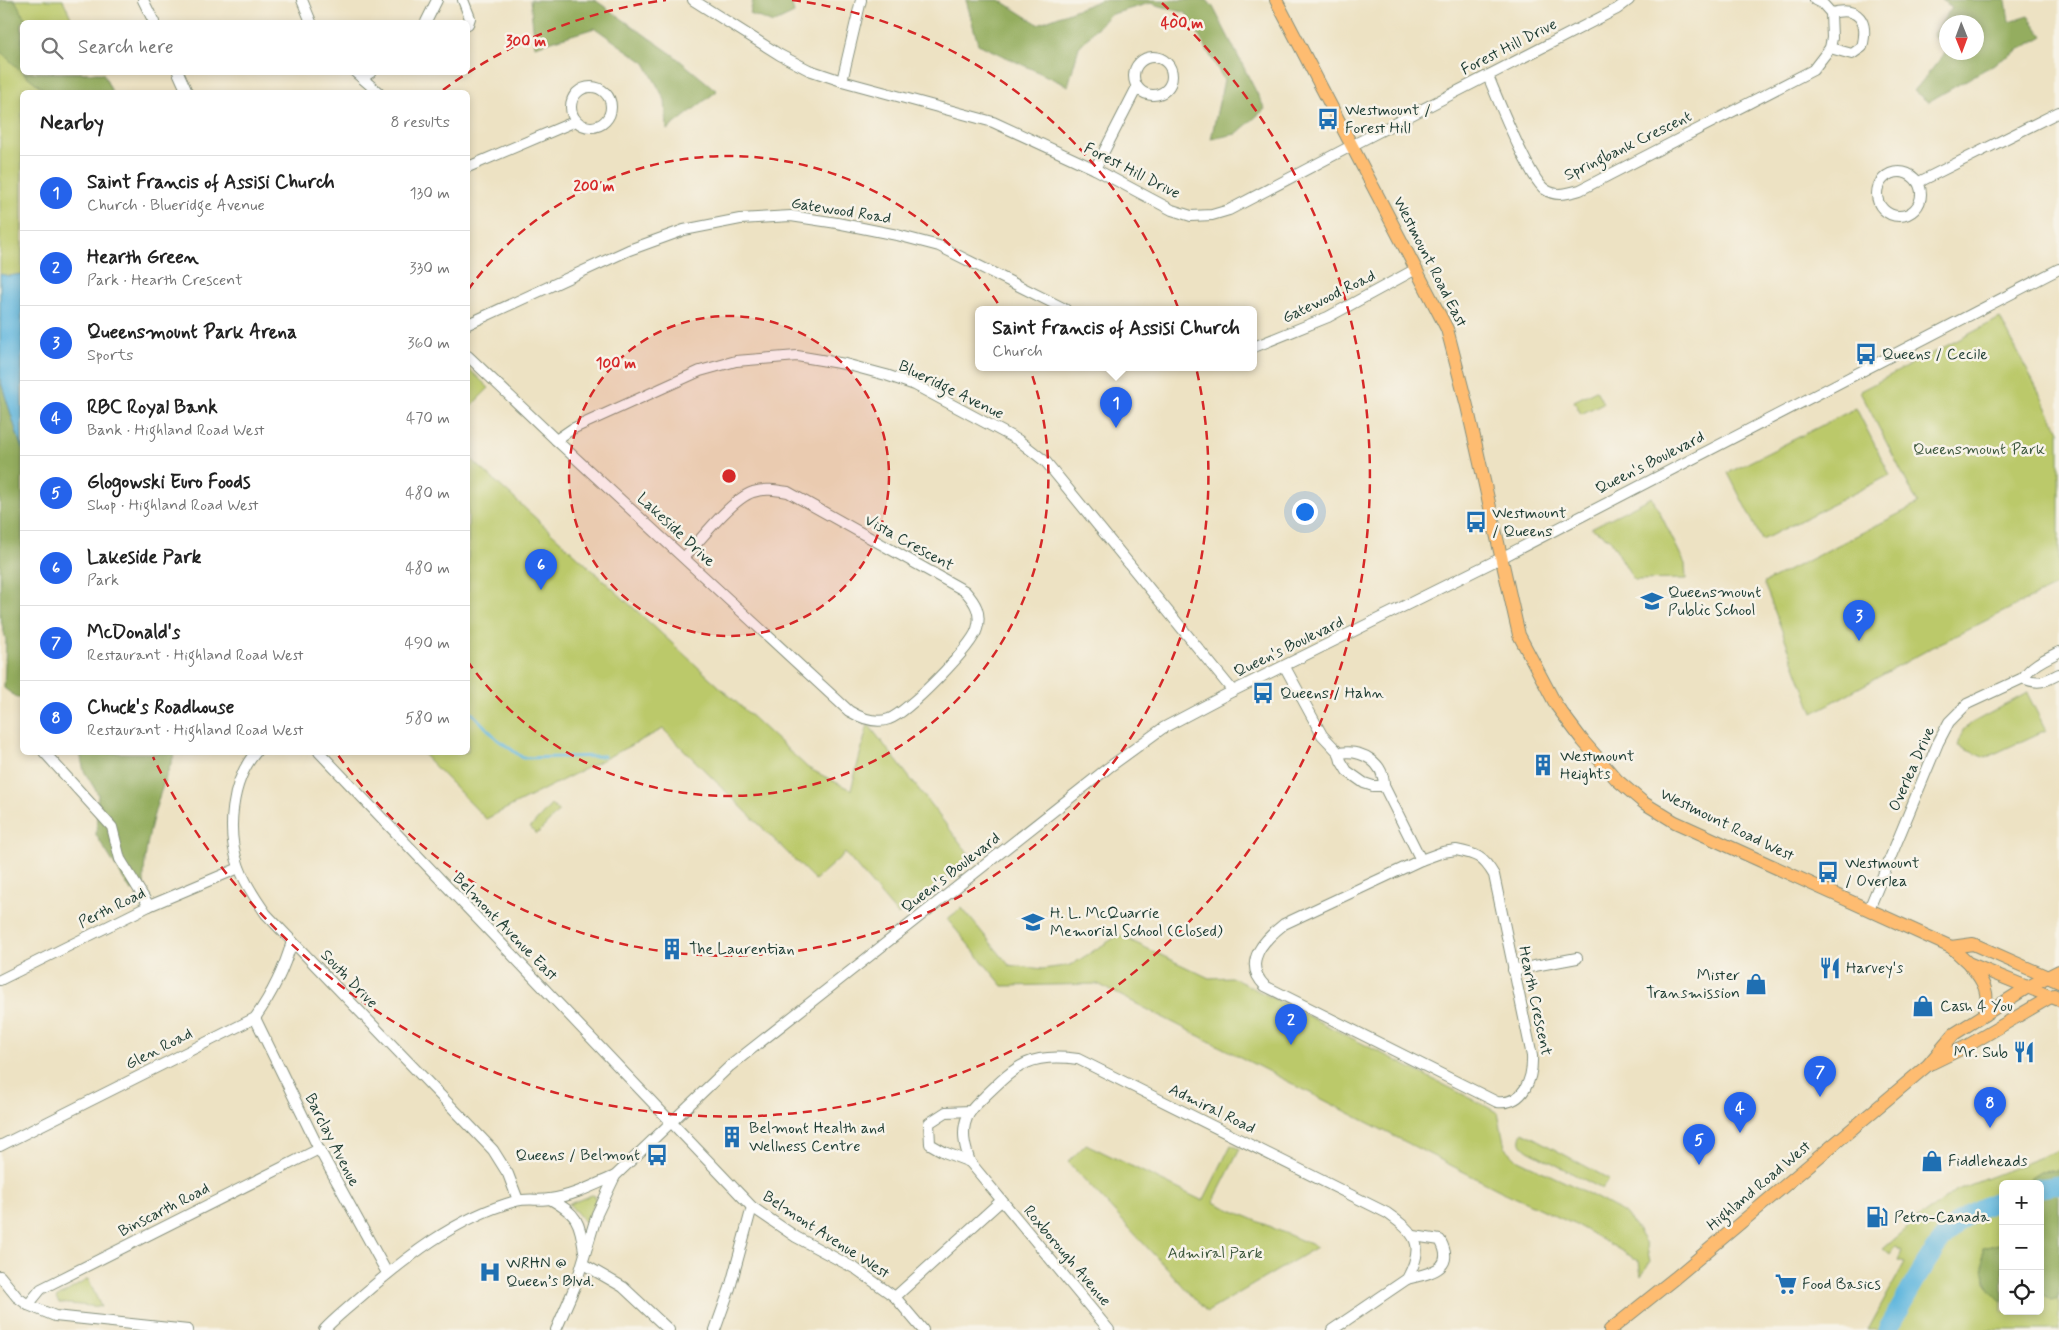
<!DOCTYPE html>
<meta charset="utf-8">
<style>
:root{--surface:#fff;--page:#f6f6f6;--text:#222;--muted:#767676;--line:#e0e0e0;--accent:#2563eb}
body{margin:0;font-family:Mynerve,sans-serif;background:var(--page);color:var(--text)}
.controls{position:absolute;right:15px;bottom:15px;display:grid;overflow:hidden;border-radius:8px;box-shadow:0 2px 8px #0003}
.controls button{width:45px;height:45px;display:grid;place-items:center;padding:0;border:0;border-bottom:1px solid var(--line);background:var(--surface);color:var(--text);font:25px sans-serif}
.compass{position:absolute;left:1939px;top:15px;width:45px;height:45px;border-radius:50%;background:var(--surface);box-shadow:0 2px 8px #0003;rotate:179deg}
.you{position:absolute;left:1304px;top:511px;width:18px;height:18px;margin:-12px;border:4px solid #fff;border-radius:50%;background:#1a73e8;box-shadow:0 0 0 8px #1a73e833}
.badge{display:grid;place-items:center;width:32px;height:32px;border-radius:50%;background:var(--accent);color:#fff;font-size:16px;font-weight:700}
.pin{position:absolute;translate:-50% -41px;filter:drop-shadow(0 1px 2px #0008)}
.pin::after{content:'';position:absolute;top:26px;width:18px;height:15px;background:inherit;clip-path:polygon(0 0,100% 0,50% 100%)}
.popup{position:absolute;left:975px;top:306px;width:282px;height:65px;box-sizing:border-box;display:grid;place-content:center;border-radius:8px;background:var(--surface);filter:drop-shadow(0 1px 4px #0005);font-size:16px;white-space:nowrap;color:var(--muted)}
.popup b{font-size:19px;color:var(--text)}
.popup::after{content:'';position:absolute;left:50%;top:100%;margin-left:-10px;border:10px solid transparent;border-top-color:var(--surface)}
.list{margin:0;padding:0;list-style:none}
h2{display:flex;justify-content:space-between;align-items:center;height:65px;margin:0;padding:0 20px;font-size:21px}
h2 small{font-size:16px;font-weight:400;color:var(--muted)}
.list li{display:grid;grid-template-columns:32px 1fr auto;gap:15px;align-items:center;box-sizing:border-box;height:75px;padding:0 20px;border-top:1px solid var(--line)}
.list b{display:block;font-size:19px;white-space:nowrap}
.list p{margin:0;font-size:16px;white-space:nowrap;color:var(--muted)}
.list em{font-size:16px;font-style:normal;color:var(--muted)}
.icon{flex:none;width:28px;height:28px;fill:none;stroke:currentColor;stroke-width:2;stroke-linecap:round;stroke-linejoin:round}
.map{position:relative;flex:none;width:2059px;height:1330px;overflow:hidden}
.search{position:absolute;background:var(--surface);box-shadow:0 2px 8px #0003;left:20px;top:20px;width:450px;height:55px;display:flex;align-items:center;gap:12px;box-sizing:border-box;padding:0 18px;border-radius:8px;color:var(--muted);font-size:19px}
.panel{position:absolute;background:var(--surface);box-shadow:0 2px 8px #0003;left:20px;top:90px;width:450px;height:665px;border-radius:8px}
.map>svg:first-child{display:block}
</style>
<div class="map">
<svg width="2059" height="1330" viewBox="0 0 2059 1330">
<rect width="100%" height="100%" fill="#f7f3e8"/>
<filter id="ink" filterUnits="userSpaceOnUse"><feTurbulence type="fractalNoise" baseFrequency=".02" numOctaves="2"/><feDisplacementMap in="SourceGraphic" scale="10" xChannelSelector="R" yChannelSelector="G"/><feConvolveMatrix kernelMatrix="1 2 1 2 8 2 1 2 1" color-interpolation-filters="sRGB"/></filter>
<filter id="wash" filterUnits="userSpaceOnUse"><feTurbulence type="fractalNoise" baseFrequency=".0096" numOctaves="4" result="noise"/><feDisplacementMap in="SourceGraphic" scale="20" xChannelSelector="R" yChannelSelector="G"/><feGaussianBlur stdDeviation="1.12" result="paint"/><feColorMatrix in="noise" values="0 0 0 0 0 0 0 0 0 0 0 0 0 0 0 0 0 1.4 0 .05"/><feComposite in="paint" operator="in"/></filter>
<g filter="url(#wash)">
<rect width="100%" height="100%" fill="#ede2c3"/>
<g fill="#bbc96b" stroke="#6d8350">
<polygon points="0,0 63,0 73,22 22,22 22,72 96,73 105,92 22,92 22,581 0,565"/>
<polygon points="2000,318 2059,431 2059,584 1933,647 1813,713 1764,583 1918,504 1860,391"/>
<polygon points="468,368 489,388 468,409"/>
<polygon points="1596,390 1603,403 1581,414 1574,401"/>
<polygon points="1856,408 1890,475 1762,540 1728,473"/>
<polygon points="468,456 808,768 851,790 868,724 972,858 898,915 845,853 815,880 663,729 486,819 422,753 468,752"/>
<polygon points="1652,497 1685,564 1686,579 1634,580 1610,539 1591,528"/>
<polygon points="2027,693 2046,730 1985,758 1958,746 1963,730 1972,723"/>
<polygon points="551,805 559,811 537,834 530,828"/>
<polygon points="962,908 1009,965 1043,969 1071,965 1119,935 1209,978 1231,977 1482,1104 1498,1113 1505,1147 1518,1160 1578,1188 1624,1213 1635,1226 1646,1244 1650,1261 1641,1276 1639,1261 1580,1227 1501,1191 1098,984 1003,986 947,919"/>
<path d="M1523 1132 1609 1179 1602 1189 1528 1150C1520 1144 1519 1141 1523 1132Z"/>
<polygon points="1086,1144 1203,1201 1231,1145 1240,1149 1213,1202 1317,1247 1207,1312 1068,1162"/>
<polygon points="2059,1150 2059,1170 2041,1172 2024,1184 2003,1184 2003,1243 1983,1248 1985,1282 2003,1303 2003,1311 2040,1311 2040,1297 2045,1295 2052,1300 2059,1298 2059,1330 1868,1330 1905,1262 1898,1260 1902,1251 1895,1247 1890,1254 1883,1248 1916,1220 1957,1190"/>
<polygon points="592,1195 595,1196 596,1199 586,1223 569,1204"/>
<polygon points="88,1279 101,1307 59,1303 56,1298"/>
</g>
<g fill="#94ad5f" stroke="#5a754a">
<polygon points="0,0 15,0 27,22 22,22 22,72 0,51"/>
<polygon points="530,0 595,0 672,54 717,91 667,130 665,100 645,63 595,28 535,46"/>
<polygon points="753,0 791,0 794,13 773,23 750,14"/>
<polygon points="966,0 1000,0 1038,24 1101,0 1207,0 1213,7 1265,109 1236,134 1211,139 1224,80 1186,13 1150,3 1109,15 1079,47 1068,86 978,44"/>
<polygon points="1941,0 2006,0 2009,22 2028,16 2043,36 1928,102 1914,91 1946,52 1976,52 1976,22 1946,22 1946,49 1933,35 1952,7"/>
<polygon points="23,73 103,73 112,92 47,92"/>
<polygon points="0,379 22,449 22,697 17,698 4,688 6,640 0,617"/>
<path d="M80 753H175C159 794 143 840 144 885L131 891 96 835 98 794 84 771Z"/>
<polygon points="2059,1170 2059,1298 2052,1300 2045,1295 2040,1297 2040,1184 2024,1183 2041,1172"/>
<path d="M2003 1243V1303C1983 1288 1982 1271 1983 1248Z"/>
</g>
<polygon fill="#62b7de" stroke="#407a89" points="0,274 9,276 22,274 22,449 0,379"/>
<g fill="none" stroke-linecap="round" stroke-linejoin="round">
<polyline stroke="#62b7de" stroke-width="3" points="468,709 497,739 523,758 604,756"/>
<g stroke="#62b7de" stroke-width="19">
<polyline points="2040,1188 2059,1185"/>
<path d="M1887 1330C1906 1299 1934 1241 1962 1219 1974 1210 1988 1204 2003 1199"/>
</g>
</g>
</g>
<g filter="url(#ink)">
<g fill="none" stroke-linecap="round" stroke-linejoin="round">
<g stroke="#86907c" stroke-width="12">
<g id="minor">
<polyline points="143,0 154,22"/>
<polyline points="302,0 311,22"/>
<polyline points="463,0 470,18 468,24"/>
<polyline points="693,0 780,55 809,70 842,81 993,122 1095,169 1172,210 1191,216 1212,215 1229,210 1353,145 1617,9 1629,0"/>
<polyline points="426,22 437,0"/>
<path d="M1830 48 1852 54 1862 47C1869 21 1859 6 1831 13"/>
<circle cx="1153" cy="76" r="19"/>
<polyline points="178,72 187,92"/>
<polyline points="355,72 378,92"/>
<path d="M1488 76C1497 97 1530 181 1546 190 1556 197 1569 193 1580 190L1813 70 1830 48 1832 38 1831 13 1823 4 1815 0"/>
<polyline points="362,78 371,72"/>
<polyline points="842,81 861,0"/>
<circle cx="591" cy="107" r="20"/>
<polyline points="468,167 576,121"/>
<polyline points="1095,169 1137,87"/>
<circle cx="1899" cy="194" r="22"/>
<polyline points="1919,182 2059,112"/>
<polyline points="468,324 629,250 684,230 740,219 791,216 837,223 897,235 939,246 1065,309"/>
<polyline points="1254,347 1328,317 1416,269"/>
<path d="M468 356 556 440 849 711C861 718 876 724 889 719 907 713 972 647 977 629 982 613 975 602 965 591L788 492C776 490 764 488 753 492 733 498 699 541 684 558"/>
<polyline points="556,440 572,429 700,371 736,361 797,356 845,364 886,375 915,385 1018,440 1046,462 1233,691"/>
<polyline points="1285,667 1322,735 1339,753 1341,761 1347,771 1364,783 1373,786 1384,786"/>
<path d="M2023 678C2038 685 2046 681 2059 674"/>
<polyline points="44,752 112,827 120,859 149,906"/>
<path d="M256 752C231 781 226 832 239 867 245 884 256 899 266 914L493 1150 508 1174 518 1200"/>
<polyline points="319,752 752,1207 796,1237 856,1269 895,1297 923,1330"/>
<path d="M1339 753C1362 749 1384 762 1384 786L1421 860"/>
<path d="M1456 850C1476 854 1483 856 1494 875L1532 1056C1533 1079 1524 1105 1497 1102L1265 986C1241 962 1265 939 1284 924L1421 860 1443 852Z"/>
<path d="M1869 909 1938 743 1949 722 1967 704 2023 678C2031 665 2045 659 2059 652"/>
<polyline points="1513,970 1577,958"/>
<polyline points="0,980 149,906 239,868"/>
<polyline points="255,1018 319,1149 387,1273"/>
<path d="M0 1146 255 1018C272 994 284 970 292 941"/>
<polyline points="970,1162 944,1152 930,1144 929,1123 946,1112 971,1111"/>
<path d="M550 1199C578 1215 579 1220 584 1251"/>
<polyline points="583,1264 623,1287 669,1330"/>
<polyline points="0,1276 17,1297 28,1305 55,1316 188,1330"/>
<path d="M1407 1279C1429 1273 1457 1270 1440 1240L1414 1236"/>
<polyline points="895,1297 1001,1201"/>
<polyline points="28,1305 41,1289 319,1149"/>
<path d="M324 1330C334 1319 347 1309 358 1299 404 1259 456 1217 516 1201 527 1198 539 1201 550 1199 573 1196 594 1185 615 1176"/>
<polyline points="556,1330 576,1284 597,1214 615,1176 730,1066 1108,768 1163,728 1233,691 1501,558 2059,269"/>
<polyline points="715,1330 730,1288 752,1207"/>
<path d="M1109 1330 970 1162C966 1150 962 1137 965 1124 967 1112 977 1104 985 1096 1018 1064 1030 1053 1078 1059L1387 1213C1416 1234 1426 1244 1407 1279L1332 1330"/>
</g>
</g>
<g stroke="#86907c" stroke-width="14">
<g id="major">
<polyline points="1276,0 1447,329 1467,406 1519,635 1556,705 1583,741 1617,780 1644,803 1675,822 1951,947 1968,963 2059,1000"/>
<polyline points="1951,947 1973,944 2059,982"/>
<path d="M1969 964C1984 981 1991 994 1984 1015"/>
<polyline points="1932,1063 1967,1046 2054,995"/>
<polyline points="1610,1330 1675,1278 1928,1065 1954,1034 2028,987 2059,971"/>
</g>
</g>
<use href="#minor" stroke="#fff" stroke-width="10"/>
<use href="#major" stroke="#febc71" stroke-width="12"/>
</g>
</g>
<circle cx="729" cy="476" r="160" fill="#d62828" fill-opacity=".12"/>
<g fill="none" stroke="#d62828" stroke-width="2.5" stroke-dasharray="9 6">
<circle cx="729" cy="476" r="160"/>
<path d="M468 290A320 320 0 1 1 468 662"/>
<path d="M443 90A480 480 0 0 1 666 0M792 0A480 480 0 1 1 338 755"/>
<path d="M1162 3A641 641 0 1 1 153 757"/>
</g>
<defs>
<g id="bus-bare" transform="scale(1.725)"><path d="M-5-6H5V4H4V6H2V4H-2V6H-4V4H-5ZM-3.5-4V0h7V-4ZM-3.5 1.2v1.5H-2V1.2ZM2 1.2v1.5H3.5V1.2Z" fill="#1f6fb2" stroke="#f7f3e8" stroke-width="2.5" paint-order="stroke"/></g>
<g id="school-bare" transform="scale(1.725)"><path d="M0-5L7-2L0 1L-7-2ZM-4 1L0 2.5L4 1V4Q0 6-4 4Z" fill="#1f6fb2" stroke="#f7f3e8" stroke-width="2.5" paint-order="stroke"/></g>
<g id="building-bare" transform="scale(1.725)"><path d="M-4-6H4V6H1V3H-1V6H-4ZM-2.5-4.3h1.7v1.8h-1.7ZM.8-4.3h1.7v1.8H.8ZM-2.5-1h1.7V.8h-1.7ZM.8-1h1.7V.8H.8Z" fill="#1f6fb2" stroke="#f7f3e8" stroke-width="2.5" paint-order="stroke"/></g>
<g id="restaurant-bare" transform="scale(1.725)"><path d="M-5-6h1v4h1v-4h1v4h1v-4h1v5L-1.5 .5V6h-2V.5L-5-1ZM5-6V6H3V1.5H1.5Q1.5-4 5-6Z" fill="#1f6fb2" stroke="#f7f3e8" stroke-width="2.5" paint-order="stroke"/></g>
<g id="shop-bare" transform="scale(1.725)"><path d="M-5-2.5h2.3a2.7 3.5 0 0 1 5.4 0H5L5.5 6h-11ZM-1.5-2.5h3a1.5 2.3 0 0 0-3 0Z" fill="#1f6fb2" stroke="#f7f3e8" stroke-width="2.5" paint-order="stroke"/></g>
<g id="fuel-bare" transform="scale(1.725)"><path d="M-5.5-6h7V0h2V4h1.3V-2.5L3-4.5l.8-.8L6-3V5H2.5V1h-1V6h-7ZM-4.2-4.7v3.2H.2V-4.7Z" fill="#1f6fb2" stroke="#f7f3e8" stroke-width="2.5" paint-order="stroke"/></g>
<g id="hospital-bare" transform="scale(1.725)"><path d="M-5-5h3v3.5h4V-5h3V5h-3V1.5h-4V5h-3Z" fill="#1f6fb2" stroke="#f7f3e8" stroke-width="2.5" paint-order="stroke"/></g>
<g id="supermarket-bare" transform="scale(1.725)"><path d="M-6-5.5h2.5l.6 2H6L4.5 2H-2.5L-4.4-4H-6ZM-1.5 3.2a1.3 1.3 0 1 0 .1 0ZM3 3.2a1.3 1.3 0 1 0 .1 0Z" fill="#1f6fb2" stroke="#f7f3e8" stroke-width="2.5" paint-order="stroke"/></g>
</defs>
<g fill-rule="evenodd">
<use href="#bus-bare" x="1328" y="119"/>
<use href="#bus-bare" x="1866" y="354"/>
<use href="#bus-bare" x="1476" y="522"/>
<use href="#school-bare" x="1652" y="601"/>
<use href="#bus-bare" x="1263" y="693"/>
<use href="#building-bare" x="1543" y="765"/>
<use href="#bus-bare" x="1828" y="872"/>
<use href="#school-bare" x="1033" y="922"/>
<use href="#building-bare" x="672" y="949"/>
<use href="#restaurant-bare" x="1830" y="968"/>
<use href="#shop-bare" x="1756" y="984"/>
<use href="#shop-bare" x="1923" y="1006"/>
<use href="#restaurant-bare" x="2024" y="1052"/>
<use href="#building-bare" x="732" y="1137"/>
<use href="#bus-bare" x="657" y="1155"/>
<use href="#shop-bare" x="1932" y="1161"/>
<use href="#fuel-bare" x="1877" y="1217"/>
<use href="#hospital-bare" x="490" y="1272"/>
<use href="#supermarket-bare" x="1786" y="1284"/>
</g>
<g text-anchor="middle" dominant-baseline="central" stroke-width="5" stroke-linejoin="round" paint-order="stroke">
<g font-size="16" fill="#1f3d34" stroke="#f7f3e8">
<text transform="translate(1509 47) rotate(-27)">Forest Hill Drive</text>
<text transform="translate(1628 146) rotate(-26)">Springbank Crescent</text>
<text transform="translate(1132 171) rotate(27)">Forest Hill Drive</text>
<text transform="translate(841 211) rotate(9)">Gatewood Road</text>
<text transform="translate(1430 262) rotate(63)">Westmount Road East</text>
<text transform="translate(1329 297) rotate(-26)">Gatewood Road</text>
<text transform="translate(951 390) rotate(26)">Blueridge Avenue</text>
<text transform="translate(1650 463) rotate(-27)">Queen's Boulevard</text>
<text transform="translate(676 530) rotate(43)">Lakeside Drive</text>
<text transform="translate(909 543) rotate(29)">Vista Crescent</text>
<text transform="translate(1289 647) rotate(-26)">Queen's Boulevard</text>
<text transform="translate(1912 769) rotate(-66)">Overlea Drive</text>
<text transform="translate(1727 825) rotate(26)">Westmount Road West</text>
<text transform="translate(951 873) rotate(-38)">Queen's Boulevard</text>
<text transform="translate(112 908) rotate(-26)">Perth Road</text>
<text transform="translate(505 927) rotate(46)">Belmont Avenue East</text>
<text transform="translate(349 979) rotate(46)">South Drive</text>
<text transform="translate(1535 1001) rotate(78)">Hearth Crescent</text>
<text transform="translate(159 1049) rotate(-27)">Glen Road</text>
<text transform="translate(1212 1109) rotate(26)">Admiral Road</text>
<text transform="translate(332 1140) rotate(63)">Barclay Avenue</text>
<text transform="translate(1759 1186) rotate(-40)">Highland Road West</text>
<text transform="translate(164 1210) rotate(-27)">Binscarth Road</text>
<text transform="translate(826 1235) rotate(33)">Belmont Avenue West</text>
<text transform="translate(1067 1256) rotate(50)">Roxborough Avenue</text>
</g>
<g font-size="16" fill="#1f3d34" stroke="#f7f3e8" text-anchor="start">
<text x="1345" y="110">Westmount /<tspan x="1345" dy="18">Forest Hill</tspan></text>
<text x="1882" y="354">Queens / Cecile</text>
<text x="1492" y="513">Westmount<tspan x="1492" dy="18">/ Queens</tspan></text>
<text x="1668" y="592">Queensmount<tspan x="1668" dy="18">Public School</tspan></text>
<text x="1280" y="693">Queens / Hahn</text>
<text x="1560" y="756">Westmount<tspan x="1560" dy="18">Heights</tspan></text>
<text x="1845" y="863">Westmount<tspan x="1845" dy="18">/ Overlea</tspan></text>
<text x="1050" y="913">H. L. McQuarrie<tspan x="1050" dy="18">Memorial School (Closed)</tspan></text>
<text x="689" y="949">The Laurentian</text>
<text x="1846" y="968">Harvey's</text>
<text x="1740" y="975" text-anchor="end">Mister<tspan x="1740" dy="18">Transmission</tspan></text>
<text x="1940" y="1006">Cash 4 You</text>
<text x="2008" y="1052" text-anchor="end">Mr. Sub</text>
<text x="749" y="1128">Belmont Health and<tspan x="749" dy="18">Wellness Centre</tspan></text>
<text x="640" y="1155" text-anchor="end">Queens / Belmont</text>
<text x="1948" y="1161">Fiddleheads</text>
<text x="1894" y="1217">Petro-Canada</text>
<text x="506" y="1263">WRHN @<tspan x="506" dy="18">Queen’s Blvd.</tspan></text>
<text x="1802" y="1284">Food Basics</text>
</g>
<g font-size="16" fill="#3e593f" stroke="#f7f3e8">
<text x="1979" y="449">Queensmount Park</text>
<text x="1215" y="1253">Admiral Park</text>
</g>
</g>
<circle cx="729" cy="476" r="8" fill="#d62828" stroke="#f7f3e8" stroke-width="2.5"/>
<g font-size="15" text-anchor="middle" font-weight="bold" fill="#d62828" stroke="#f7f3e8" stroke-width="5" stroke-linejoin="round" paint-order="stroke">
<text x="1182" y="28">400 m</text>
<text x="526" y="46">300 m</text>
<text x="594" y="191">200 m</text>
<text x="616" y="368">100 m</text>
</g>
</svg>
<div class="controls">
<button>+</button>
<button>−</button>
<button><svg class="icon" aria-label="locate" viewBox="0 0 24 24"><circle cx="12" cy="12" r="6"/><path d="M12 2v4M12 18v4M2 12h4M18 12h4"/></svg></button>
</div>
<svg class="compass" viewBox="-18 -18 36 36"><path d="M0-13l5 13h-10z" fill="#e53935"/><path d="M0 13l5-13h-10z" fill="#767676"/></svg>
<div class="you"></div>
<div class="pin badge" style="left:1116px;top:428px">1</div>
<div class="popup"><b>Saint Francis of Assisi Church</b>Church</div>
<div class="pin badge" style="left:1291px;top:1045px">2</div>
<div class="pin badge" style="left:1859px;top:641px">3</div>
<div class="pin badge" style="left:1740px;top:1133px">4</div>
<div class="pin badge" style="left:1699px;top:1165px">5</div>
<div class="pin badge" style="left:541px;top:590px">6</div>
<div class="pin badge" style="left:1820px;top:1097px">7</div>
<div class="pin badge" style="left:1990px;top:1128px">8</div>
<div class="search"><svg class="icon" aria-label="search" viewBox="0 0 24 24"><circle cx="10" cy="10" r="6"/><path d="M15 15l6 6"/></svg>Search here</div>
<section class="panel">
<h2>Nearby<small>8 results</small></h2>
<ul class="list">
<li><span class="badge">1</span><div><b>Saint Francis of Assisi Church</b><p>Church · Blueridge Avenue</p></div><em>130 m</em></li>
<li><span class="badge">2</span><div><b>Hearth Green</b><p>Park · Hearth Crescent</p></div><em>330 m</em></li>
<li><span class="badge">3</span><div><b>Queensmount Park Arena</b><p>Sports</p></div><em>360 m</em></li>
<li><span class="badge">4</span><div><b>RBC Royal Bank</b><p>Bank · Highland Road West</p></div><em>470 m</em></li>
<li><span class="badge">5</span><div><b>Glogowski Euro Foods</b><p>Shop · Highland Road West</p></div><em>480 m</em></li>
<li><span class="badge">6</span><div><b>Lakeside Park</b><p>Park</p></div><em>480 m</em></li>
<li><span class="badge">7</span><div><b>McDonald's</b><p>Restaurant · Highland Road West</p></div><em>490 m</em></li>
<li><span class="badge">8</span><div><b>Chuck's Roadhouse</b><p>Restaurant · Highland Road West</p></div><em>580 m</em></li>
</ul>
</section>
</div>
